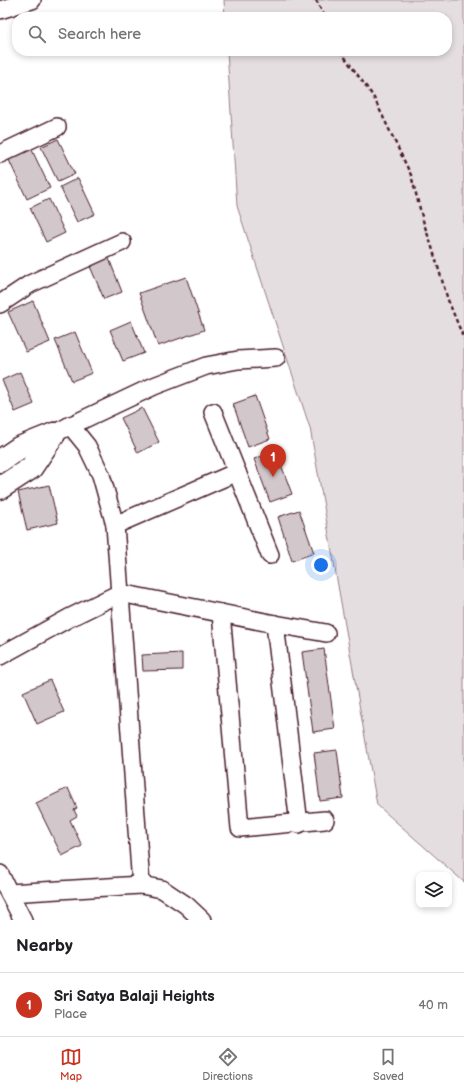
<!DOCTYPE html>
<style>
:root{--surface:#fff;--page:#f2f2f2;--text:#202124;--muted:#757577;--line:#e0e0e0;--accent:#c8321e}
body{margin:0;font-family:"Balsamiq Sans",sans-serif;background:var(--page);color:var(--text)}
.controls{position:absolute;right:12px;bottom:12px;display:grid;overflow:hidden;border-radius:8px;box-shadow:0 2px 6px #0003}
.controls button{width:36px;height:36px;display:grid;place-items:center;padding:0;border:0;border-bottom:1px solid var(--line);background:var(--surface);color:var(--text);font:20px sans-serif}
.you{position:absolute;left:321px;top:565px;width:14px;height:14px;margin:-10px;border:3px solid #fff;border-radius:50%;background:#1a73e8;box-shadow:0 0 0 6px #1a73e833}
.badge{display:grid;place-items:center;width:26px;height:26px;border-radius:50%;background:var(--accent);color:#fff;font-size:13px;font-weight:700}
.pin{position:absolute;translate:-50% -33px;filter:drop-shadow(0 1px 2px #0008)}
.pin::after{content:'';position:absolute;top:21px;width:14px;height:12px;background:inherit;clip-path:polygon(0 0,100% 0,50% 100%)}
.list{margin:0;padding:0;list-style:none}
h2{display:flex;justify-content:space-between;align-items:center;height:52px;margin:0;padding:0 16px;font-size:17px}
h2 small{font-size:13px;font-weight:400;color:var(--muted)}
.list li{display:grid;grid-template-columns:26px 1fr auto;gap:12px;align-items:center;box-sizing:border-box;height:64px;padding:0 16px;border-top:1px solid var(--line)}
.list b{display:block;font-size:15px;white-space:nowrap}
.list p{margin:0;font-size:13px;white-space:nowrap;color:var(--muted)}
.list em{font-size:13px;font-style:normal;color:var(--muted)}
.icon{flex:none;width:22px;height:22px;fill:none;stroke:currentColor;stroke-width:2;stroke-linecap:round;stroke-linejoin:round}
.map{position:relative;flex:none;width:464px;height:920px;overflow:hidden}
.search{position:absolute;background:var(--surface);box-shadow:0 2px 6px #0003;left:12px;right:12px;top:12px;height:44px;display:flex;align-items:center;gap:10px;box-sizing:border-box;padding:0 14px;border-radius:16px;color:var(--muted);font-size:15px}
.sheet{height:116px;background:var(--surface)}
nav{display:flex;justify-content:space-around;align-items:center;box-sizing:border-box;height:56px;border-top:1px solid var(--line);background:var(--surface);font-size:11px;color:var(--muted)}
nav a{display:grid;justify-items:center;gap:2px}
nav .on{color:var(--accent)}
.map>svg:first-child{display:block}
</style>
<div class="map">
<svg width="464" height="920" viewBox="0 0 464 920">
<rect width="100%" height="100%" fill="#fff"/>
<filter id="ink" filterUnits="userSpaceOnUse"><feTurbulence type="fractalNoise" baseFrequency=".025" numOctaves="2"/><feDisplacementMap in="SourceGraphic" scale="8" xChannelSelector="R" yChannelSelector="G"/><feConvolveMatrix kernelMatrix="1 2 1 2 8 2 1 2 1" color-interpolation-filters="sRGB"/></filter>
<g filter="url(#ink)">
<polygon fill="#e5dee0" stroke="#987e86" points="224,0 464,0 464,882 377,805 310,428 237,206 227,51 447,51 447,17 225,17"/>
<g fill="#d2c7cb" stroke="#4a1f2b">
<polygon points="58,139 75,174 58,182 41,147"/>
<polygon points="31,148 50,188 27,199 8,158"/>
<polygon points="78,178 95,214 77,222 60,187"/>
<polygon points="49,199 65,233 46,242 30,208"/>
<polygon points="108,256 122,292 104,299 89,264"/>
<polygon points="186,277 204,330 158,346 139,293"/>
<polygon points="33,301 50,342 26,352 8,312"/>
<polygon points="131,321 144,353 123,361 110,330"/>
<polygon points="75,332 92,373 72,381 55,340"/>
<polygon points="20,372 34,404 15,412 2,380"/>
<polygon points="255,396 270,439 248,447 233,404"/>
<polygon points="142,408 159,442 138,453 121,418"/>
<polygon points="276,451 292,494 270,502 254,459"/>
<polygon points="49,485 58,523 27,530 18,492"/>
<polygon points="299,510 314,553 292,561 278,517"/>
<polygon points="324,649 335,729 313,732 302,652"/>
<polygon points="182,653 182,670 143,671 142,655"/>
<polygon points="50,680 64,712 37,724 23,692"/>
<polygon points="337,750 343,798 320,801 314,753"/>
<polygon points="68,788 77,808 74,810 77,816 70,820 82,846 62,856 36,803"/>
</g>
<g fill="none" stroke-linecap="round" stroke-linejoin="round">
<g stroke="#4a1f2b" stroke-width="20">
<g id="street">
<polyline points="0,10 32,0"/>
<polyline points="0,154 57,127"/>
<polyline points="0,304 30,284 122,242"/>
<polyline points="213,412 270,555"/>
<polyline points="70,425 87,446 101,475 115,525 141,885 162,889 186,905 202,920"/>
<polyline points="61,430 154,386 206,366 238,360 276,358"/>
<polyline points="115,525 237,472"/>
<polyline points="221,613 240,828 325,820"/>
<polyline points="275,624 299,824"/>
<polyline points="0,656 69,618 120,593 275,624 326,633"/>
<polyline points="0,874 9,893 141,885"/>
<polyline points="9,893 23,920"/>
</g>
</g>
<g stroke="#4a1f2b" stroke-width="25">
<g id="secondary">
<polyline points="0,461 19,448 54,434"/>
<polyline points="0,488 31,468 54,434"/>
</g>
</g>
<g stroke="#4a1f2b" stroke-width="2.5" stroke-dasharray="4 3" stroke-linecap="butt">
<polyline points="316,0 325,17"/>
<polyline points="341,51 346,59 373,96 411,175 424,224 431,244 448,300 464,339"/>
</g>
<use href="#street" stroke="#fff" stroke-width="17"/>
<use href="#secondary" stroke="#fff" stroke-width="22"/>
</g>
</g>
</svg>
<div class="controls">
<button><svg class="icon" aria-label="layers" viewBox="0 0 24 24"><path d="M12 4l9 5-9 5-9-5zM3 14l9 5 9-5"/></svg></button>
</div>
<div class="you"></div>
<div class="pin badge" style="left:273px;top:477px">1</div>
<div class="search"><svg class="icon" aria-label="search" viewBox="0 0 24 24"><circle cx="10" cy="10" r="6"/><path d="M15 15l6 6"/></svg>Search here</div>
</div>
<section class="sheet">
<h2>Nearby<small></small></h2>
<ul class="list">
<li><span class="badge">1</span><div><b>Sri Satya Balaji Heights</b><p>Place</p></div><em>40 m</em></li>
</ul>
</section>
<nav>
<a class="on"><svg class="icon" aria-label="map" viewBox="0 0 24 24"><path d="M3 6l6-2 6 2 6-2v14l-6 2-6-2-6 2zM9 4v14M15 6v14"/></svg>Map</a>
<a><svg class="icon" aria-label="directions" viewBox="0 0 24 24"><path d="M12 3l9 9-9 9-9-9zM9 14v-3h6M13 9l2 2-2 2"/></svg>Directions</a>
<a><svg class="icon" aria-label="saved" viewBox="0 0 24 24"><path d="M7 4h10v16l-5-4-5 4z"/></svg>Saved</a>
</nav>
